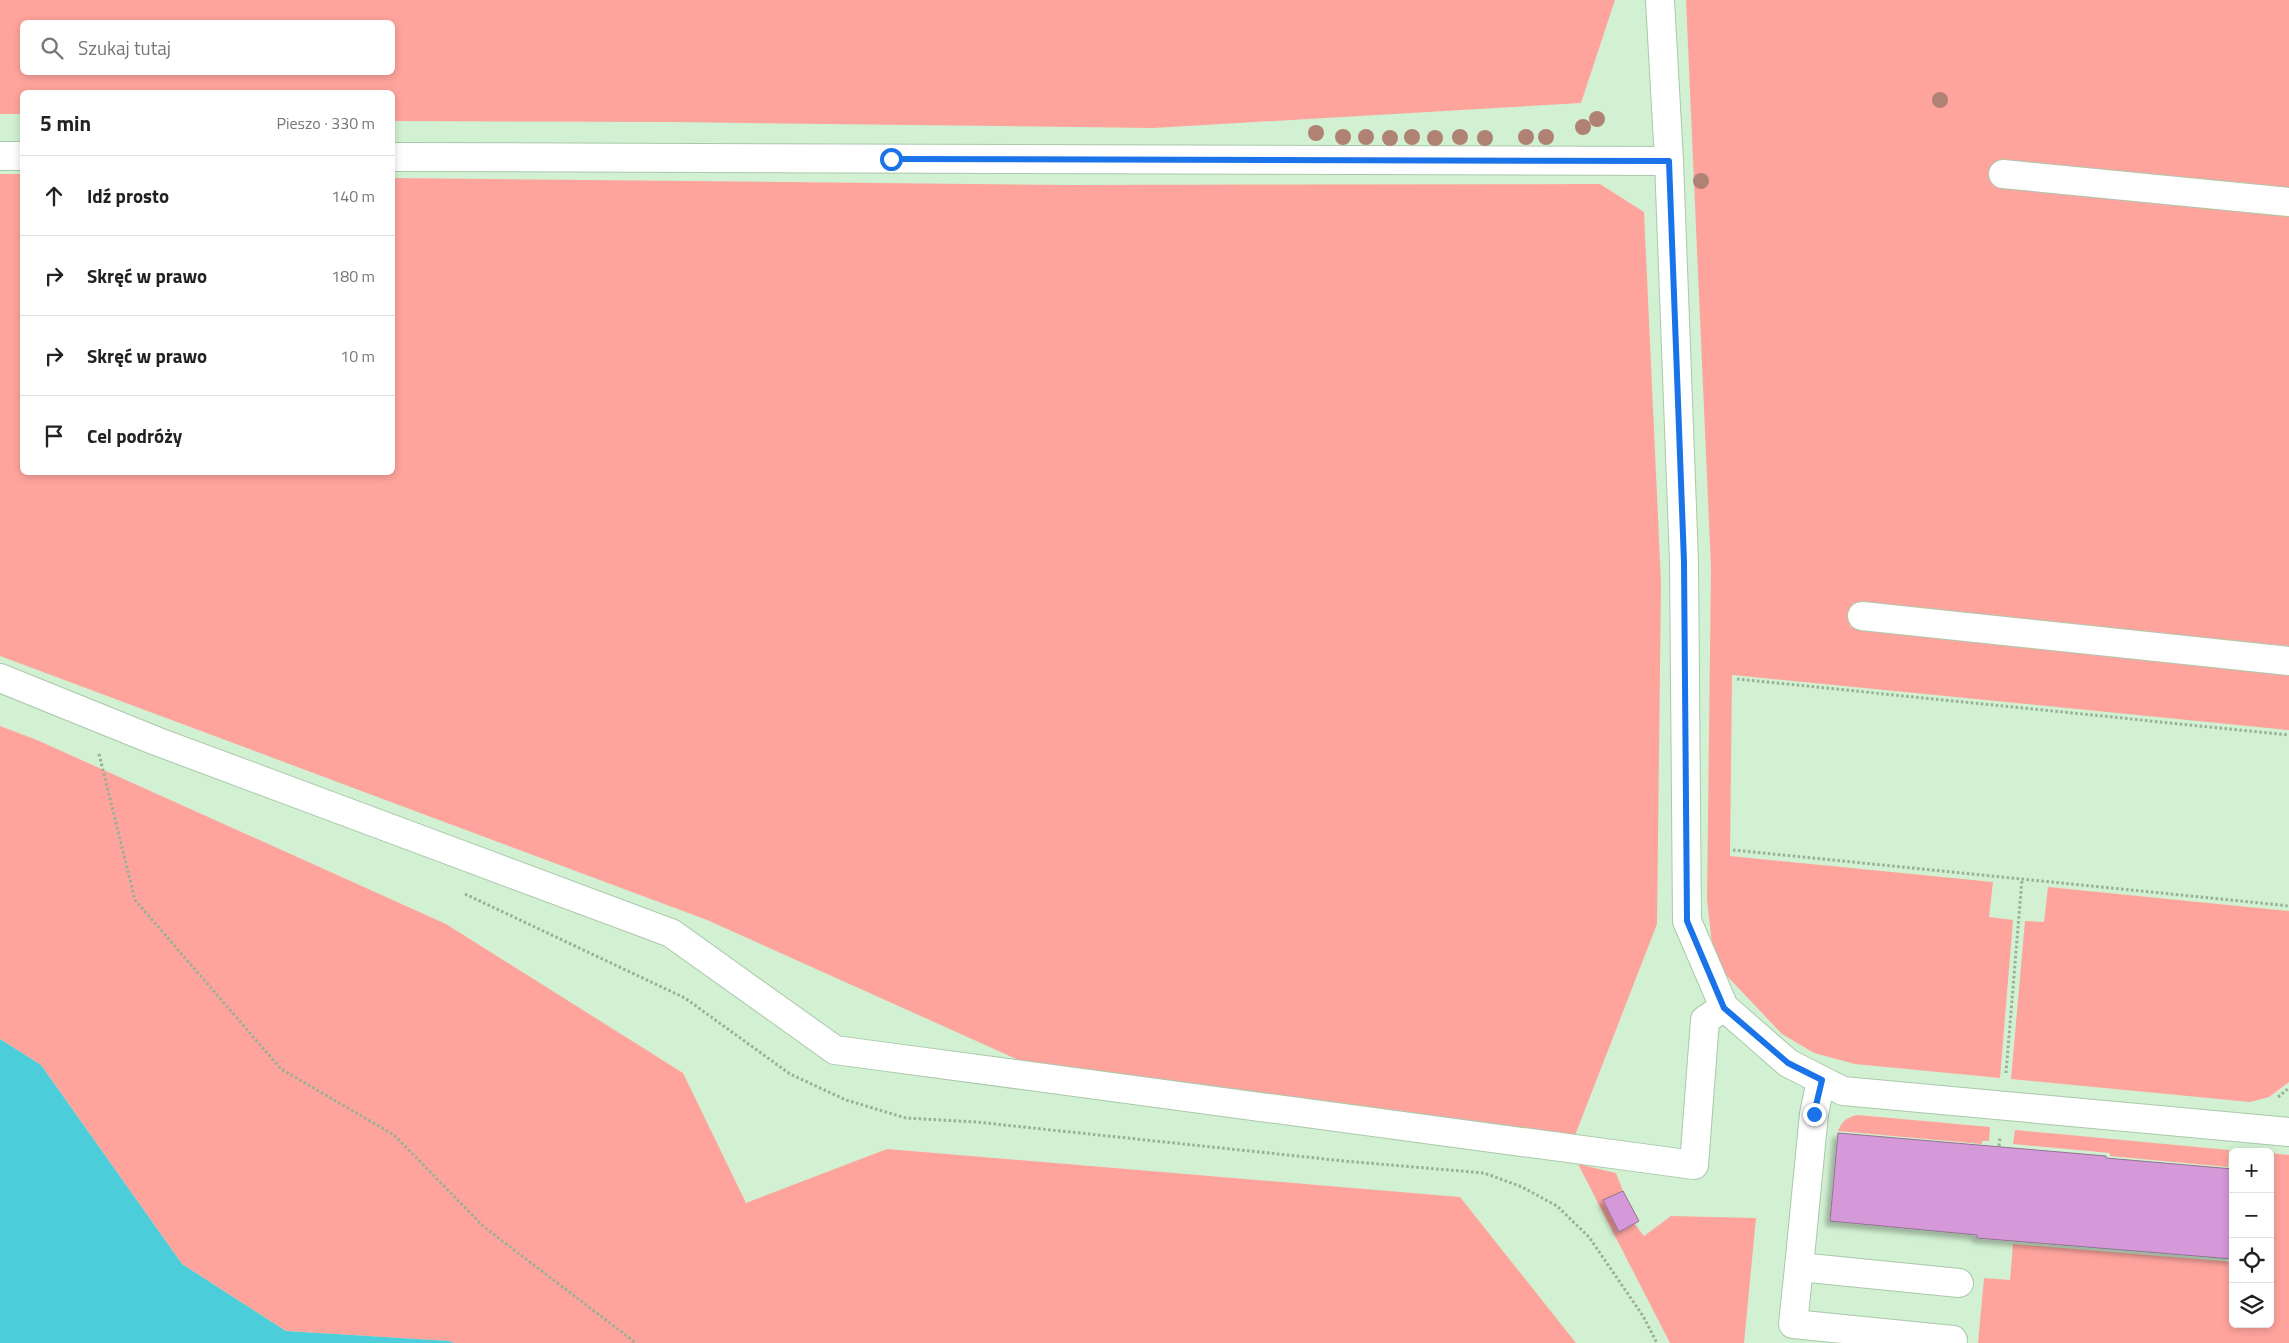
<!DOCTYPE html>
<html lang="pl">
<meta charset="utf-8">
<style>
:root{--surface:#fff;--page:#f6f6f6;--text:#222;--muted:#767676;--line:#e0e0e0}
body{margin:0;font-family:"Titillium Web",sans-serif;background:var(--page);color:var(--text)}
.controls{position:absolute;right:15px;bottom:15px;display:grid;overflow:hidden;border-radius:8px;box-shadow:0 2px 8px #0003}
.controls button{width:45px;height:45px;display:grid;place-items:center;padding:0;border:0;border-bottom:1px solid var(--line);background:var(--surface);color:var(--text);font:25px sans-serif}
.stop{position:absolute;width:15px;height:15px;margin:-11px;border:4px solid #1a73e8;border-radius:50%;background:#fff}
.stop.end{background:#1a73e8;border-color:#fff;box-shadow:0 1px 5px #0008}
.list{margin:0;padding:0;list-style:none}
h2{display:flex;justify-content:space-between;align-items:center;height:65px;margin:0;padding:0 20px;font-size:21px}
h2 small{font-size:16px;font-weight:400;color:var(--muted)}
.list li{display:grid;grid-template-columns:32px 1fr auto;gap:15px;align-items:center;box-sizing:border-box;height:80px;padding:0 20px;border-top:1px solid var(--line)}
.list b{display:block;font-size:19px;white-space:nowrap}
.list em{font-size:16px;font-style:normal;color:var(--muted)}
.icon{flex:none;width:28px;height:28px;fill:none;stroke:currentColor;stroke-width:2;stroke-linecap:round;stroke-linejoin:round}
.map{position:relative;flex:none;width:2289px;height:1343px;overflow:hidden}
.search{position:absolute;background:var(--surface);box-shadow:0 2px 8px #0003;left:20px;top:20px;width:375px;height:55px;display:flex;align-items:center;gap:12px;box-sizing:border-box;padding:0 18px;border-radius:8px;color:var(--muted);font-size:19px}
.panel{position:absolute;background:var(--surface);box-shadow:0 2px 8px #0003;left:20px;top:90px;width:375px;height:385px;border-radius:8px}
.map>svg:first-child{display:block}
</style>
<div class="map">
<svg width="2289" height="1343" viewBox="0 0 2289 1343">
<defs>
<filter id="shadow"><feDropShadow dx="-4.5" dy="4.5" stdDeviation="2.5" flood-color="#0004"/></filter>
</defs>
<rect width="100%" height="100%" fill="#d2f1d2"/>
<g fill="#ffa49d" fill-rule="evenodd">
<path d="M0 0H1615L1581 103 1153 128 671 122 393 121 392 92H22V114H0ZM22 22H392V72H22Z"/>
<polygon points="1686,0 2289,0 2289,646 1853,603 1850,627 2289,672 2289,730 1732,675 1730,856 1993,882 1989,917 2013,920 2000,1078 1855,1064 1814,1053 1782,1034 1726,975 1712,944 1707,900 1711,568"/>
<polygon points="0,174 22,174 22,472 392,472 393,178 1070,185 1600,184 1644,212 1661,583 1657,924 1574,1138 1021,1061 707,920 0,656"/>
<polygon points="0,726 37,740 446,924 683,1073 746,1203 887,1149 1460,1197 1576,1343 454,1343 448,1341 286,1331 182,1264 41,1065 0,1039"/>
<polygon points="2048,887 2289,911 2289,1082 2269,1097 2250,1102 2011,1079 2025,921 2044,922"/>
<path d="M1858 1115 1990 1127 1989 1141H1982V1144L1838 1131C1842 1121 1847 1117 1858 1115Z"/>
<polygon points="2015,1130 2229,1150 2228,1167 2110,1156 2110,1153 2013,1144"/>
<polygon points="2270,1153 2289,1155 2289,1343 1978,1343 1984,1278 2010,1280 2013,1244 2233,1262 2233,1324 2270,1324"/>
<polygon points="1578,1164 1616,1173 1623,1191 1603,1201 1619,1232 1634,1223 1644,1236 1671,1216 1756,1218 1744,1343 1670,1343"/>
</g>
<polygon fill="#4ccdda" points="0,1039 41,1065 182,1264 286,1331 449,1341 454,1343 0,1343"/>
<g fill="#d598d8" stroke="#8f7490" filter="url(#shadow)">
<polygon points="1838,1133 2106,1156 2106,1158 2233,1169 2233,1259 1977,1238 1977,1235 1830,1221"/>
<polygon points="1623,1191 1639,1221 1619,1232 1603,1200"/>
</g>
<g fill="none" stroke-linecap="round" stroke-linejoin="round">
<g stroke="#aac8aa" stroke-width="30">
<g id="minor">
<polyline points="1660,0 1669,161 1684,562 1687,921 1724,1007 1788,1063 1843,1091 2289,1132"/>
<polyline points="0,156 22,156"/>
<polyline points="392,157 1669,161"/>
<polyline points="2003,174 2289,202"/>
<polyline points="1862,616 2289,661"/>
<polyline points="0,678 156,741 671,933 835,1050 1694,1165 1705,1020 1724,1007"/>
<polyline points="1821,1080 1814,1114 1799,1267 1959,1283"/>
<polyline points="1799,1267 1793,1324 1953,1340"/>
</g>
</g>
<g stroke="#97b097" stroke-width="3" stroke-dasharray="2.5 2.5" stroke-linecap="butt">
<polyline points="1737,679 2289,735"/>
<polyline points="99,754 135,900 281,1069 394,1135 484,1227 636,1343"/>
<polyline points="1733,850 2289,906"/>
<polyline points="465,894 685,998 790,1074 846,1100 906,1118 976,1122 1344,1161 1484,1173 1522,1187 1557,1206 1589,1237 1643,1316 1657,1343"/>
<polyline points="2006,1073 2022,879"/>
<polyline points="2278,1097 2289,1088"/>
<polyline points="1999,1146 2000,1137"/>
</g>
<use href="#minor" stroke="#fff" stroke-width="28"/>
</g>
<g fill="#af8274">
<circle cx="1940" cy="100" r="8"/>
<circle cx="1597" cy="119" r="8"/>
<circle cx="1583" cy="127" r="8"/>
<circle cx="1316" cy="133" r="8"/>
<circle cx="1343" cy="137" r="8"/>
<circle cx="1366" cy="137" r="8"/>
<circle cx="1412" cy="137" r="8"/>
<circle cx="1460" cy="137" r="8"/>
<circle cx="1526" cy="137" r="8"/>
<circle cx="1546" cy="137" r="8"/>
<circle cx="1390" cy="138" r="8"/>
<circle cx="1435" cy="138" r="8"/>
<circle cx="1485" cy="138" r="8"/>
<circle cx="1701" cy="181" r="8"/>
</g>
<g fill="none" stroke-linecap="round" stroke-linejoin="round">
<polyline stroke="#1a73e8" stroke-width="6" points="891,159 1669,161 1684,562 1687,921 1724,1008 1788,1063 1822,1080 1814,1114"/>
</g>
</svg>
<div class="controls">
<button>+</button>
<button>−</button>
<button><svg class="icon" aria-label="locate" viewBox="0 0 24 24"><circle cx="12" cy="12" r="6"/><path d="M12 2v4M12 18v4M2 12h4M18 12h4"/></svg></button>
<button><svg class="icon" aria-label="layers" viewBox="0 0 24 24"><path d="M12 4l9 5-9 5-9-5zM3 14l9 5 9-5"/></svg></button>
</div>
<div class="stop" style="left:891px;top:159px"></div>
<div class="stop end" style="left:1814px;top:1114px"></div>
<div class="search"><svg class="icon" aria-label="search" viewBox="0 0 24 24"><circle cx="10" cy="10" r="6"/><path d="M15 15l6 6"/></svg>Szukaj tutaj</div>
<section class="panel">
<h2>5 min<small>Pieszo · 330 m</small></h2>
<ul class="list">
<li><svg class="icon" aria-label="ahead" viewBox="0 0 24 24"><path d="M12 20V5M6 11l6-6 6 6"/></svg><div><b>Idź prosto</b></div><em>140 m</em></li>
<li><svg class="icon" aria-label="right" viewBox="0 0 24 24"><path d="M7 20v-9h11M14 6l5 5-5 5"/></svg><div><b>Skręć w prawo</b></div><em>180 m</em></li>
<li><svg class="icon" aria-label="right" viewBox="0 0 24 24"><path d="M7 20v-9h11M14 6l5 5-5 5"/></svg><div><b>Skręć w prawo</b></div><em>10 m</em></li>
<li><svg class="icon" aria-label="arrive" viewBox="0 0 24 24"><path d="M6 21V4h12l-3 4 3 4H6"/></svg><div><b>Cel podróży</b></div></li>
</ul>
</section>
</div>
